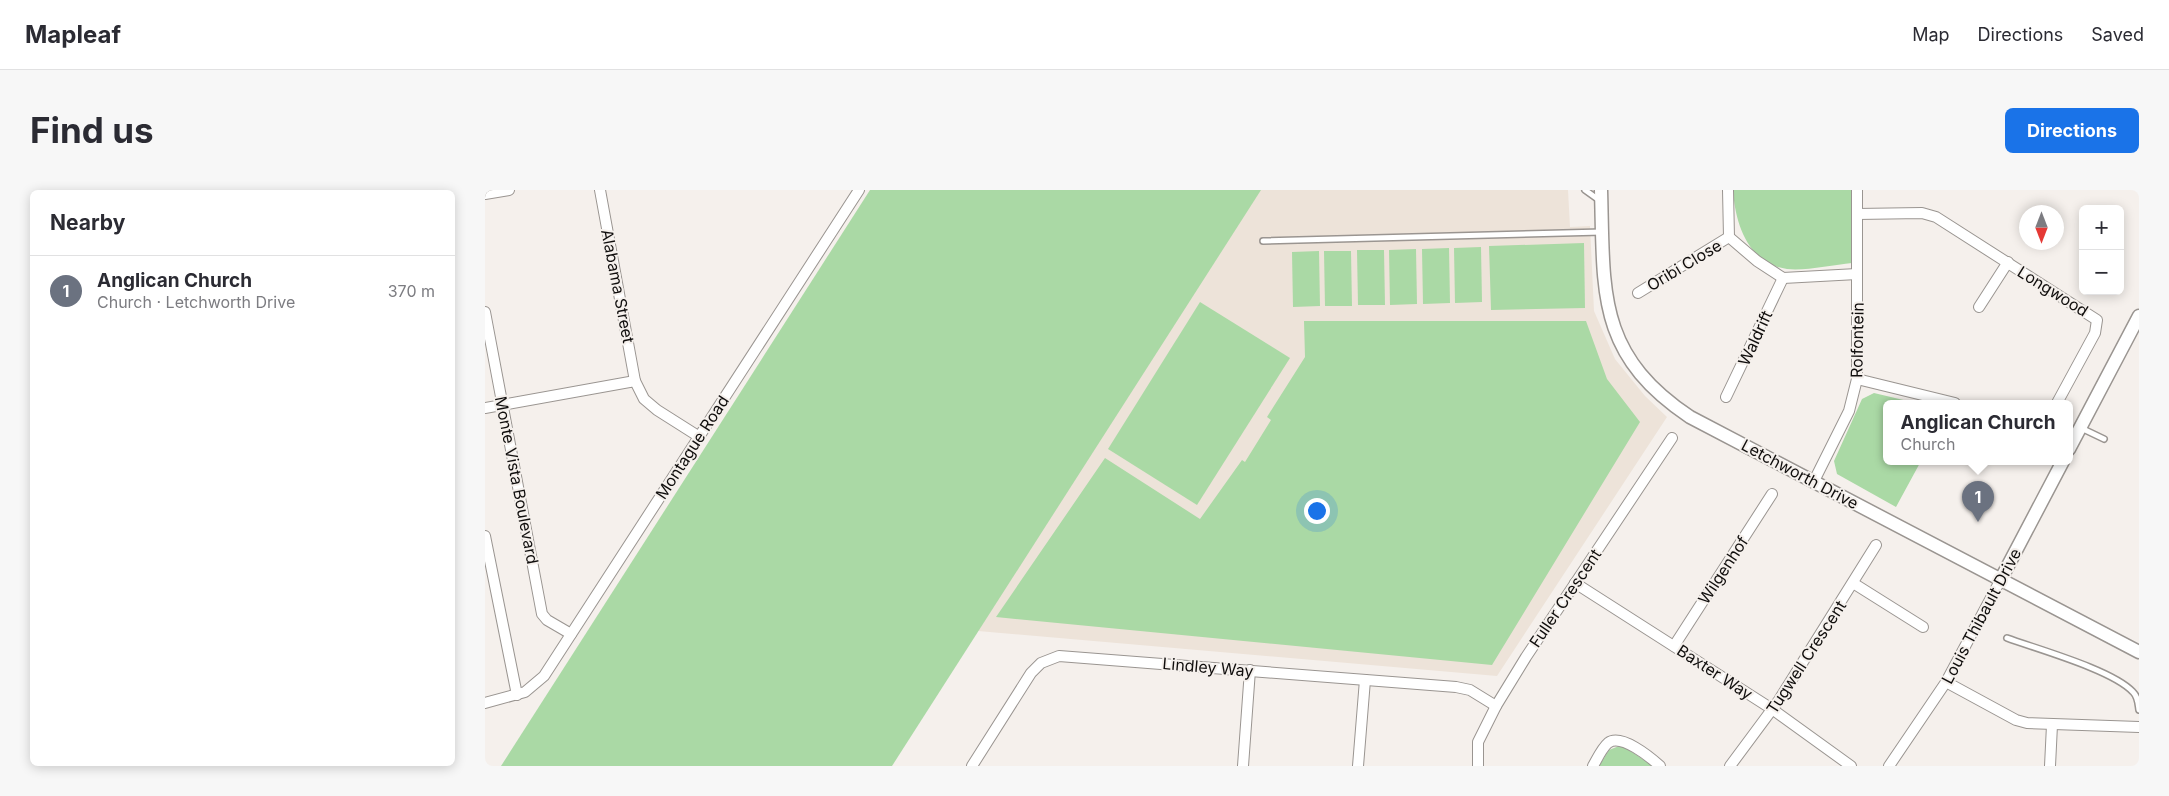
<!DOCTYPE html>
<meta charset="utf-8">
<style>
:root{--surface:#fff;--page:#f7f7f7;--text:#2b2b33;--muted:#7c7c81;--line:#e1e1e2;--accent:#1a73e8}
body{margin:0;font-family:Inter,sans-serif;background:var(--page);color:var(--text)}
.controls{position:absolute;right:15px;top:15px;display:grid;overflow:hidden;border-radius:8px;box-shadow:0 2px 12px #0003}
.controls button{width:45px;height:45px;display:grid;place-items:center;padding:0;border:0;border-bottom:1px solid var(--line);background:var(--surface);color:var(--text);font:25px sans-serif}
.compass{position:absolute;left:1534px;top:15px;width:45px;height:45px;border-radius:50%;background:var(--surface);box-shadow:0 2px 12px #0003;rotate:180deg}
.you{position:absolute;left:831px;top:320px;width:18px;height:18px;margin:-12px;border:4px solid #fff;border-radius:50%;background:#1a73e8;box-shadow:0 0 0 8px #1a73e833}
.badge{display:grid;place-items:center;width:32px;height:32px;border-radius:50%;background:var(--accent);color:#fff;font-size:16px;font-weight:700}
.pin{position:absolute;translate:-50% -41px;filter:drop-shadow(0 1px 2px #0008)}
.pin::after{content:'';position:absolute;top:26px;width:18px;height:15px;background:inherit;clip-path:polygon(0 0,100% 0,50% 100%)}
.popup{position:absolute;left:1398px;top:210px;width:190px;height:65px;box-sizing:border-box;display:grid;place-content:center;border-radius:8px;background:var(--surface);filter:drop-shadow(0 1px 4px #0005);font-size:16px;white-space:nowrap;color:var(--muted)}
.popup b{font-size:19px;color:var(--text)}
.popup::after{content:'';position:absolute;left:50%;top:100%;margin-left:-10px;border:10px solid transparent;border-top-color:var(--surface)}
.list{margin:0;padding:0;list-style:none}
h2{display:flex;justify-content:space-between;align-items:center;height:65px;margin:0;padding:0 20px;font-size:21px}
h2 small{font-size:16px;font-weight:400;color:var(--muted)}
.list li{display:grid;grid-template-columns:32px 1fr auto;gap:15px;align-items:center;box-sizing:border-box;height:70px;padding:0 20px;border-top:1px solid var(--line)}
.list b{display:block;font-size:19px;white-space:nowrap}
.list p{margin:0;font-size:16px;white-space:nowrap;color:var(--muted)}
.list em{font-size:16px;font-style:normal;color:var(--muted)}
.map{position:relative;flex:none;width:1654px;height:576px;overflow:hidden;border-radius:8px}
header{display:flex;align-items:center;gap:30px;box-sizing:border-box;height:70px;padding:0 25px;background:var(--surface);border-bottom:1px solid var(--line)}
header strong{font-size:24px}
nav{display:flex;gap:28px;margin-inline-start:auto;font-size:18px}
.intro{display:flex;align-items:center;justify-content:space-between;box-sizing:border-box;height:120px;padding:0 30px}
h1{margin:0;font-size:35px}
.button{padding:12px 22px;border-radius:8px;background:var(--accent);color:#fff;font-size:18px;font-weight:700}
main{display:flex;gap:30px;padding:0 30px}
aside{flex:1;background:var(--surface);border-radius:8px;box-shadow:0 2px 12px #0003}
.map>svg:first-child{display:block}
</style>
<header>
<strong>Mapleaf</strong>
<nav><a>Map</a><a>Directions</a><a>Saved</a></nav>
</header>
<div class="intro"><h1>Find us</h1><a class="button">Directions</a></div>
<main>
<aside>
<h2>Nearby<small></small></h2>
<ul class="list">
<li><span class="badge" style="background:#6b7280">1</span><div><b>Anglican Church</b><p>Church · Letchworth Drive</p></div><em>370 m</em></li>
</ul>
</aside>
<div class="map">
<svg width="1654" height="576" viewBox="0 0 1654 576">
<rect width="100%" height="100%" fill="#f5f0ec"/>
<polygon fill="#ede3d9" points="770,0 1083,0 1085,37 1105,36 1109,121 1130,169 1160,206 1182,227 1012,486 493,441"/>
<g fill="#aad9a5">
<polygon points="385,0 776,0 407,576 16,576"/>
<path d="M1248 0H1366L1367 73C1348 75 1320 81 1302 79 1263 74 1250 33 1248 0Z"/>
<polygon points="1099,53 1100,118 1006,120 1004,56"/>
<polygon points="996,57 997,112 970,113 969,58"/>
<polygon points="964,58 965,113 938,114 937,59"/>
<polygon points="931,59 932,114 905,115 904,60"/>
<polygon points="872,60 899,60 900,115 873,115"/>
<polygon points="834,61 835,116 808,117 807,62"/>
<polygon points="839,61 866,61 867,116 840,116"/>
<polygon points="715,112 805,168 712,315 623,259"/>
<polygon points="819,131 1101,131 1122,189 1155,232 1007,475 511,427 620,268 715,329 757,270 760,272 786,230 782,227 820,167"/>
<polygon points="1389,203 1431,213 1402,213 1402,271 1436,271 1411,317 1352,284 1349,271 1377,209"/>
<polygon points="1134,556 1138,556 1168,576 1114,576 1124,560"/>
</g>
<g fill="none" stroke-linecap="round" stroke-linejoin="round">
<g stroke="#9a9591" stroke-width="8">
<g id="service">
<polyline points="1100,0 1114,10"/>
<polyline points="778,51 1117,42"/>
<polyline points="1596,238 1619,249"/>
<path d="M1522 448C1552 459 1628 480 1648 502 1653 507 1653 513 1654 520"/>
</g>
</g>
<g stroke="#9a9591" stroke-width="12">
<g id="minor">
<polyline points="115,0 150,191"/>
<polyline points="1243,0 1244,47 1272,71 1298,88 1372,84"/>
<polyline points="0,4 24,0"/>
<polyline points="1372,24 1437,23 1451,27 1612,130 1610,143 1572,213"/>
<polyline points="1153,103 1244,47"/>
<polyline points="1494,117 1523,72"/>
<polyline points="0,122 57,424 62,430 86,444"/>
<polyline points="1372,189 1470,213"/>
<polyline points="1241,207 1298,88"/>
<polyline points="0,218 150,191 159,209 172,220 213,246"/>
<polyline points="1329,291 1364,221 1372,189 1372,0"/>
<polyline points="0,346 32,505"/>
<polyline points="1090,393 1287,519 1366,576"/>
<polyline points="1368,393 1438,437"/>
<polyline points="1189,456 1287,304"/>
<polyline points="1461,492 1531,530 1542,533 1654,537"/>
<polyline points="0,513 40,502 59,486 374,0"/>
<polyline points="487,576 546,483 556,473 574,466 971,497 985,500 1011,516"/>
<polyline points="758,576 765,480"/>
<polyline points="873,576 880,490"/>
<polyline points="993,576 993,552 1011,516 1041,467 1187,248"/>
<path d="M1108 576C1112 569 1117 558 1123 553 1136 543 1165 567 1175 576"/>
<polyline points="1245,576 1294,510 1391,355"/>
<polyline points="1404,576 1461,492 1516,389"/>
<polyline points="1565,576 1567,535"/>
</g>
</g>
<g stroke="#9a9591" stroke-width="15">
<g id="tertiary">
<path d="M1116 0C1119 102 1111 164 1205 227L1654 462"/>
<polyline points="1584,259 1654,126"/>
<polyline points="1516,389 1578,271"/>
</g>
</g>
<use href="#service" stroke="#fff" stroke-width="5"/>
<use href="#minor" stroke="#fff" stroke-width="10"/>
<use href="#tertiary" stroke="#fff" stroke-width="12"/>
</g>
<g text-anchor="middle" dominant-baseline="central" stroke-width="4" stroke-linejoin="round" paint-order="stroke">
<g font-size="16" fill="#100e0d" stroke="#f5f0ec">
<text transform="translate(1199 75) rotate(-31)">Oribi Close</text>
<text transform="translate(133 96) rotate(79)">Alabama Street</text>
<text transform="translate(1568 101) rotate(32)">Longwood</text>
<text transform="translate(1270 148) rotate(-65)">Waldrift</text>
<text transform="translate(1372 150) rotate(-89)">Rolfontein</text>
<text transform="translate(207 257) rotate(-57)">Montague Road</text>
<text transform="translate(1315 284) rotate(28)">Letchworth Drive</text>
<text transform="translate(32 290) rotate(79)">Monte Vista Boulevard</text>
<text transform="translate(1238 380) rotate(-57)">Wilgenhof</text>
<text transform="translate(1080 408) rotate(-56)">Fuller Crescent</text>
<text transform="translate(1496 426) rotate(-62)">Louis Thibault Drive</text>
<text transform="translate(1321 467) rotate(-57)">Tugwell Crescent</text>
<text transform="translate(723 477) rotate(5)">Lindley Way</text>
<text transform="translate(1230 482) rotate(33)">Baxter Way</text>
</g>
</g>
</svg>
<div class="controls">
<button>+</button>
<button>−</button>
</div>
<svg class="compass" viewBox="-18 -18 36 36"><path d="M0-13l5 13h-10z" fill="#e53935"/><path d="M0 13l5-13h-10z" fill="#7c7c81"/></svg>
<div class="you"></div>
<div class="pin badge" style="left:1493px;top:332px;background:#6b7280">1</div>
<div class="popup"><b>Anglican Church</b>Church</div>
</div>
</main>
